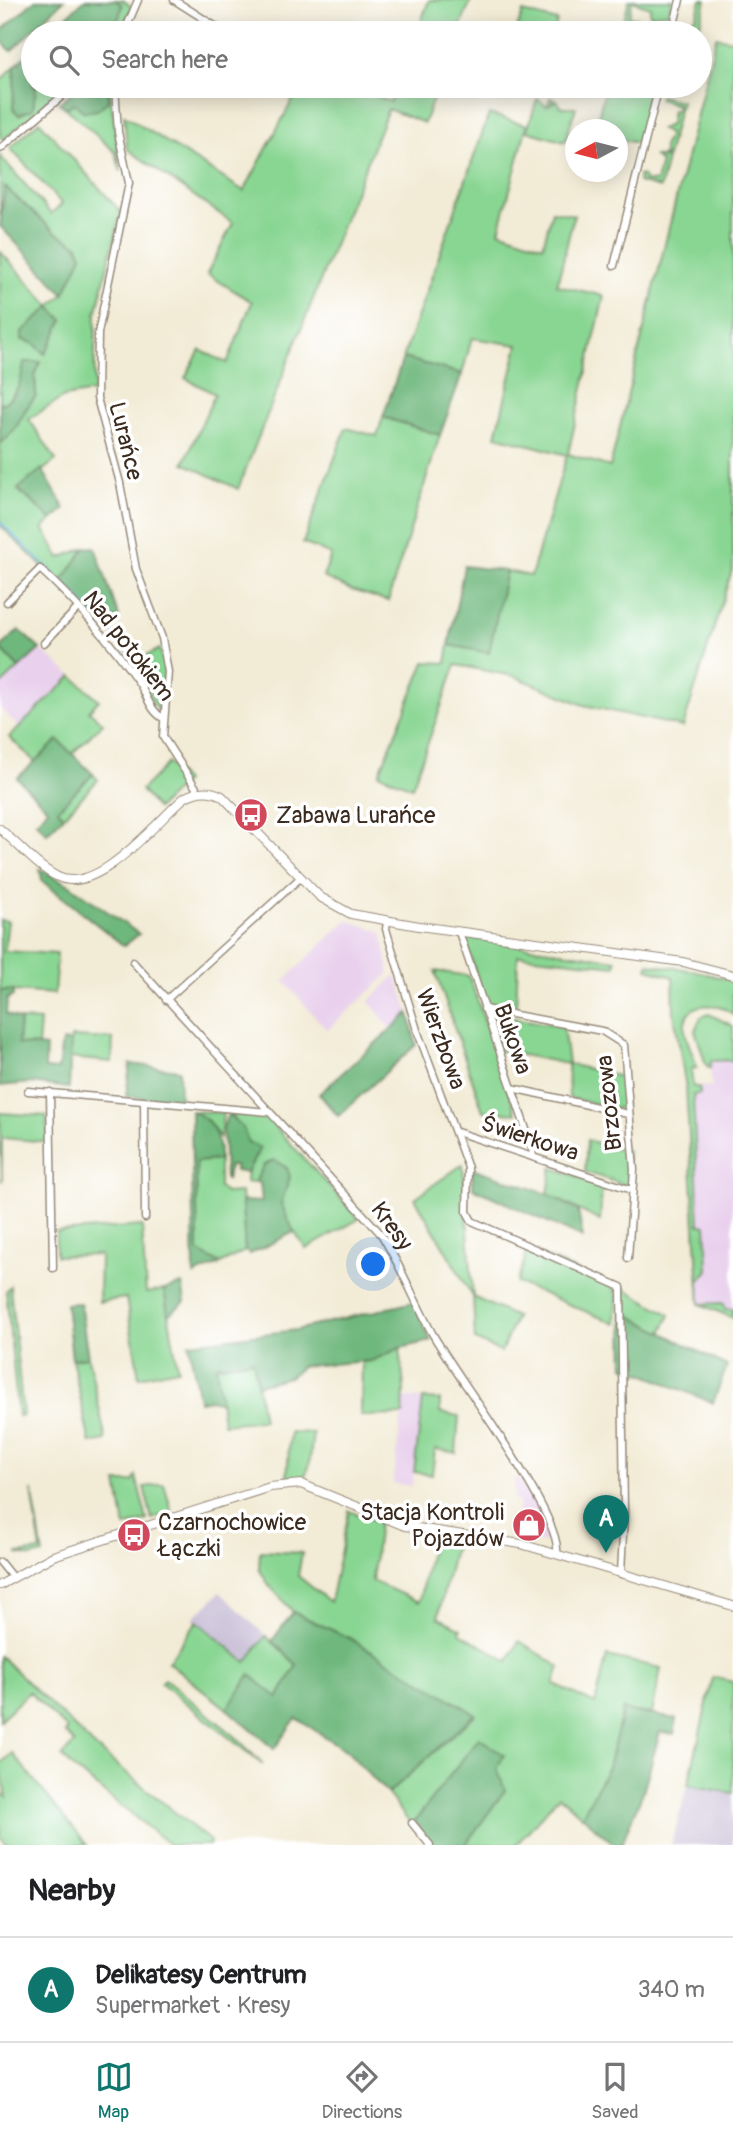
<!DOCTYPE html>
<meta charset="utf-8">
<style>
:root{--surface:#fff;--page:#f6f6f6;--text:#202124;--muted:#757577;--line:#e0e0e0;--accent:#0f766e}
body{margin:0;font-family:Pangolin,sans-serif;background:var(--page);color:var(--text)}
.compass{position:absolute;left:565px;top:119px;width:63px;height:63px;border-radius:50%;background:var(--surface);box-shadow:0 4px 18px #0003;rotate:263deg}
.you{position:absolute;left:374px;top:1265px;width:24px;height:24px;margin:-18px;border:5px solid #fff;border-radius:50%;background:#1a73e8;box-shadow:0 0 0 10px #1a73e833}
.badge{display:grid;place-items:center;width:46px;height:46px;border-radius:50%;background:var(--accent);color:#fff;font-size:23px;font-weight:700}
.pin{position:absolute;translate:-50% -58px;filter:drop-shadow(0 2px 4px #0008)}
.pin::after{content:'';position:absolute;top:37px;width:24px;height:21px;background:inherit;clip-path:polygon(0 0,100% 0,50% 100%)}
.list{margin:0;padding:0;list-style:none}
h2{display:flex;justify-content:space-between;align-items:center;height:91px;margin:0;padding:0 28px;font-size:30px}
h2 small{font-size:23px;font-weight:400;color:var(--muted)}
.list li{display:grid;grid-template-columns:46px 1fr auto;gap:21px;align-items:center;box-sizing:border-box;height:105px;padding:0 28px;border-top:2px solid var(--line)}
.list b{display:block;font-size:26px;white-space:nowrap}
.list p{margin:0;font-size:23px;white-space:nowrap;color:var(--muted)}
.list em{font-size:23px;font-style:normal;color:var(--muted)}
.icon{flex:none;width:38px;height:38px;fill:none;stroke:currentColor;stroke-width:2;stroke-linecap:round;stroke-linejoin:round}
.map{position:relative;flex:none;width:733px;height:1845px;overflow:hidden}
.search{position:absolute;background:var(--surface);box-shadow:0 4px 18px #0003;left:21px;right:21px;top:21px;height:77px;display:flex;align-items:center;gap:18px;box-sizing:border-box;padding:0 24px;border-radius:38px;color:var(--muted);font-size:26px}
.sheet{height:196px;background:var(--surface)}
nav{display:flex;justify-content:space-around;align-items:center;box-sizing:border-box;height:98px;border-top:2px solid var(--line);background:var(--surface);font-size:19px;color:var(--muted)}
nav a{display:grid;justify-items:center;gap:4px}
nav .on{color:var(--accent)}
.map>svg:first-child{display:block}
</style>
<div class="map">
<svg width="733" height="1845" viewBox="0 0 733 1845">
<rect width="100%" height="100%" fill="#fff"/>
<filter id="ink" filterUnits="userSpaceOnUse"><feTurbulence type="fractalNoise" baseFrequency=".0143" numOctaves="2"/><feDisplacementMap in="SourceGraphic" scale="14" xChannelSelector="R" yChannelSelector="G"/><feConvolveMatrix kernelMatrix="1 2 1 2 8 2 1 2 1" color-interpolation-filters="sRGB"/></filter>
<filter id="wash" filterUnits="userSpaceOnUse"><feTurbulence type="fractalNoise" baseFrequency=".00686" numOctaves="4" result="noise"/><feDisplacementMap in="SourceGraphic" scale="28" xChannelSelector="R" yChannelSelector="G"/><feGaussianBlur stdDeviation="1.57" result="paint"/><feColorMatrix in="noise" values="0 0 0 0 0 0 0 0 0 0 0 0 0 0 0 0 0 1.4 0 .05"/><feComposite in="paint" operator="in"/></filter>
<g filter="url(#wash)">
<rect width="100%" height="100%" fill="#f2ebd5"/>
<g fill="#e9d1ed">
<polygon points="40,649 72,676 19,727 0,708 0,686"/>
<polygon points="347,920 382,932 389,974 327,1030 284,981"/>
<polygon points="396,975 409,1013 390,1028 369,1001"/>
<polygon points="733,1058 733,1318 700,1304 686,1088 712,1086 709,1059"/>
<polygon points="404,1398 423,1399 412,1486 393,1483"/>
<polygon points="514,1478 521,1479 550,1530 547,1543 515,1536 519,1502 514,1500"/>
</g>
<g fill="#c9bfd7">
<polygon points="220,1592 266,1636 247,1662 193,1618"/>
<polygon points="688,1785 733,1793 733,1845 671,1845"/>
</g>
<g fill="#89d693" stroke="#628058" stroke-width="2" fill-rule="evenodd">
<polygon points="116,0 123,0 132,7 120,33 70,33 75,23 96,18 122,6"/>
<polygon points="429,0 471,0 458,33 417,33"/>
<polygon points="629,0 672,0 669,13 650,15 650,7 632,1 629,16 638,18 635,28 648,31 648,33 620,33"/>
<polygon points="701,0 706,0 698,33 692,33 693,26 687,24 688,21 696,17"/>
<polygon points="523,12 557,21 554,33 515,33"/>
<polygon points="716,37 733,40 733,567 683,727 584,705 514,676 456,665 412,787 379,774 425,662 446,663 449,645 489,652 506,571 531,576 567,455 496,436 518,345 472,338 462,374 403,358 489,114 527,125 499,231 543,246 552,211 574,215 557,285 604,296 568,454 610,467"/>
<polygon points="15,66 13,109 36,94 36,86 67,86 3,140 0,136 0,81"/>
<polygon points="300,86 351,86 390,102 397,86 438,86 424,123 388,109 238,489 184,463 215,394 185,378 200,350 227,363 252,302 207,274 233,223 127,149 124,115 244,191"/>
<polygon points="606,86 651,86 637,143 618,139 618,130 595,129"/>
<polygon points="110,92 121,172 115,152 66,108 74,102 108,101"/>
<polygon points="660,96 681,101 667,157 661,156 664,154 663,147 669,134 660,129 670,125 672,110 676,111 677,105 659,99"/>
<polygon points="550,98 555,100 549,105 557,100 561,107 576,107 565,142 527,131 537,99 547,106"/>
<path d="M39 121 121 212 96 314 94 392 64 397 29 419 56 460 18 490 52 520 43 528 60 558 85 548 60 584 0 525V444C22 427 19 414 36 396L35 374 41 362 6 402 0 404V251L50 306 64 294 82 256 78 245 56 233 5 188 0 215V156L51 214 62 204 10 148ZM49 307 62 320 45 354 35 344 22 340Z"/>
<polygon points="653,156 667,159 660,188 638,182 639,175 644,176 644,181 656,182 661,162"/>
<polygon points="383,417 440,435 388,601 351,590 323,577 331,555 303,543 346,428 377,436"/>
<polygon points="0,648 19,668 0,686"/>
<polygon points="160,649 165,672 163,706 158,710 130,664"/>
<polygon points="72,676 99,700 89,711 103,723 72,754 58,741 35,762 9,737"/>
<polygon points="168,763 185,782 157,809 141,790"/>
<polygon points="93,774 98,780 64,816 57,809"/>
<polygon points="0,920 8,921 4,951 57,954 54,994 0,990"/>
<polygon points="464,937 616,960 615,966 518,955 516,1012 487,1006"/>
<path d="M648 964 696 971 733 981V1014C716 1001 682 1000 685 1031 687 1043 694 1056 697 1068L691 1069 693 1087H699L700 1094 693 1095 699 1225H706L708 1270 699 1281 700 1304 724 1303 725 1309H733V1318L700 1304 686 1088 674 1013 673 977 648 969Z"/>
<polygon points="435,971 469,976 516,1113 483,1111"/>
<polygon points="709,1014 733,1026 733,1060 711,1061 710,1068 706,1065 695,1030 701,1017"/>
<polygon points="493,1015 563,1026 568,1064 622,1077 624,1105 617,1109 569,1098 568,1064 501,1051 490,1018"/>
<polygon points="20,1020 40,1021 38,1046 18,1044"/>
<polygon points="71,1037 113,1039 112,1062 69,1058"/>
<polygon points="195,1111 223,1113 220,1138 208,1121 195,1115"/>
<polygon points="0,1113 47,1116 47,1142 2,1138 2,1182"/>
<path d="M230 1114 262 1117 271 1122 359 1219 306 1249 287 1221 264 1165 255 1182 246 1183C247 1151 254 1140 230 1114Z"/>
<polygon points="587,1140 627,1151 628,1186 585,1172"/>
<polygon points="219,1160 219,1187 225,1193 241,1192 245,1251 220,1264 198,1252 196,1161"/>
<polygon points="463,1164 473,1297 516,1317 501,1352 475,1340 473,1297 415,1198"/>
<polygon points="552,1168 602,1184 600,1221 548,1194"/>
<polygon points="142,1226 146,1293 164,1290 178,1369 139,1377 126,1298 99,1302 100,1255 56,1256 56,1232"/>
<polygon points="528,1249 613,1287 617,1296 616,1324 517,1283"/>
<polygon points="10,1286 23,1415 18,1416 6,1290"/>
<polygon points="624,1288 670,1315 662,1333 623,1312"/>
<polygon points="400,1348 404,1388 403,1415 361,1416 362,1362 371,1361"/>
<polygon points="88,1357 106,1440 90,1443 72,1359"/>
<polygon points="253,1360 263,1420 223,1424 216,1366"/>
<polygon points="423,1399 440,1400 440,1413 459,1416 456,1453 435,1449 432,1475 414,1472"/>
<polygon points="290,1432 313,1433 309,1467 304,1478 287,1477"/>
<polygon points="136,1476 147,1520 125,1527 117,1482 133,1482"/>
<polygon points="164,1484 172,1512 152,1519 144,1487"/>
<polygon points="32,1490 43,1554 32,1557 17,1554 41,1551"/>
<polygon points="349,1511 379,1522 372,1581 419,1602 433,1537 456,1540 438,1617 461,1629 460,1633 508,1661 519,1641 560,1667 554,1684 595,1704 607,1656 661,1668 652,1714 623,1710 608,1767 582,1816 559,1796 516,1845 465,1845 505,1790 479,1738 414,1822 409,1822 388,1794 475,1715 349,1638 293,1612 269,1585 259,1569 260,1551 302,1553 298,1576 330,1602"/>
<polygon points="197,1621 246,1662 266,1636 297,1665 277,1699 250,1675 227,1709 168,1662"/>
<polygon points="0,1656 96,1748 210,1841 209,1845 170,1845 71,1766 62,1756 75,1743 65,1733 67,1729 29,1692 0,1720"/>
<polygon points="713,1677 733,1682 733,1793 688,1785"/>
<polygon points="165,1679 236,1737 263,1765 161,1683"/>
<polygon points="12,1753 87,1845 9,1845 0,1837 0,1792 7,1797 0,1765"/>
</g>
<g fill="#6eb77d" stroke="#54704e" stroke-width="2">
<polygon points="35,0 64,0 11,51 0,39 0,32"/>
<polygon points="84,0 116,0 122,5 119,18 105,26 95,18 75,23 70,33 49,33"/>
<polygon points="33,49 33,86 36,86 33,109 19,115 13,109 15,66"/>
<polygon points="79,86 110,86 108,101 97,110 84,112 74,103 66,108 59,103"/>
<polygon points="5,187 56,233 78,245 82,256 64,294 0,226"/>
<polygon points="50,307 63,320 45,354 35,344 22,339 22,332"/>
<polygon points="403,358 462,374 440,435 383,417"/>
<path d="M24 362H41L35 375 36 396C19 414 22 427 0 444V404C18 400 22 378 24 362Z"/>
<polygon points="42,469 65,509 52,520 18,489"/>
<polygon points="95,547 119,617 101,626 60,584 85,548"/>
<polygon points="464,566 506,571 489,653 449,645"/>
<polygon points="19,630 40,649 19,668 0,648"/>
<polygon points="58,740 93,774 58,809 64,816 47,833 36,822 48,809 17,778"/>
<polygon points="40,869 70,885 139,934 124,946 42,881"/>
<polygon points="0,990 13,991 13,996 7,999 6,1014 20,1020 18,1044 46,1047 45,1069 58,1070 62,1041 71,1042 69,1088 31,1083 0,1086"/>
<polygon points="409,1013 416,1045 338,1116 319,1094"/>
<polygon points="130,1064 179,1070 180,1102 126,1096"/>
<path d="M191 1111C212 1118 220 1135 219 1160L196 1162 198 1251 220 1264 194 1275Z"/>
<polygon points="228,1114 243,1128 248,1142 260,1148 247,1173 235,1171 235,1166 229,1166 227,1180 225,1178 223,1128"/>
<polygon points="274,1160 287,1168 290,1177 281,1204 294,1232 250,1254 245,1251 242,1201 262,1202 260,1183 255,1182 264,1165"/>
<polygon points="472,1168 548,1194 578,1211 583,1238 473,1188"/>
<polygon points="182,1284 185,1302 168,1315 164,1290"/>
<polygon points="414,1302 431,1341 400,1348 371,1361 303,1366 289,1377 258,1385 253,1360 216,1365 221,1402 210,1399 199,1401 189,1343 296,1330"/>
<polygon points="80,1303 88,1357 72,1359 66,1304"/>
<polygon points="623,1312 727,1366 713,1403 624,1366"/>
<polygon points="293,1612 349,1638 475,1714 388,1794 347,1751 296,1718 274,1749 227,1709 250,1675 278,1698 297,1665 272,1641"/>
<polygon points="623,1710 677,1719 674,1734 660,1732 643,1792 621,1845 615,1845 582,1816 608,1767"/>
<polygon points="479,1738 504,1755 497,1768 505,1790 465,1845 433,1845 414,1822"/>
</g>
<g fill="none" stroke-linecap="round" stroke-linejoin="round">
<polyline stroke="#67afdf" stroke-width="2" points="0,522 103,622 153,684"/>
</g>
</g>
<g filter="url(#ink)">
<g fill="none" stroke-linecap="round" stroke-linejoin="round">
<g stroke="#968a7a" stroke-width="9">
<g id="minor">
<polyline points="174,0 226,33"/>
<polyline points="124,33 138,0"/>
<polyline points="672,33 680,0"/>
<polyline points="115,86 118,132 129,183 98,333 97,398 120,483 136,569 162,638 168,672 163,737 198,791"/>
<polyline points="0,149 74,86"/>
<polyline points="614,266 659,86"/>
<path d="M7 602 40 569C77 603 111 642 139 683 147 695 150 711 163 718"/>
<polyline points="44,643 78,608"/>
<polyline points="387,921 386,929 417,1030 468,1168 467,1212 472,1221 621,1287 624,1512 621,1574"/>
<polyline points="459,932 532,1147 533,1157"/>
<path d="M133 962 381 1234C401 1266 414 1300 432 1333 455 1375 563 1515 557 1554"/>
<polyline points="166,1000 300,878"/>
<polyline points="484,1009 602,1031 624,1045 634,1170 628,1258"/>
<polyline points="512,1088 628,1114"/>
<polyline points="28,1091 269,1112"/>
<polyline points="50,1092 53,1268"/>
<polyline points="144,1102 145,1218"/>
<polyline points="457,1132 632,1190"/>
<polyline points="0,1562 12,1577"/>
<polyline points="412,1823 430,1845"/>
</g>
</g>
<g stroke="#968a7a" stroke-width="10">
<g id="tertiary">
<path d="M0 829C18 844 37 867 58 877 98 896 156 822 184 798 197 790 209 789 222 796L320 897 351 914 419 926 683 962 733 975"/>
<polyline points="0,1585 53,1556 270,1487 301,1484 405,1526 521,1544 733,1606"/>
</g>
</g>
<use href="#minor" stroke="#fff" stroke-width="6"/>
<use href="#tertiary" stroke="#fff" stroke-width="8"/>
</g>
</g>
<defs>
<g id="bus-disc" transform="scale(1.75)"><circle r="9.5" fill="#d1495b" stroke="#fff"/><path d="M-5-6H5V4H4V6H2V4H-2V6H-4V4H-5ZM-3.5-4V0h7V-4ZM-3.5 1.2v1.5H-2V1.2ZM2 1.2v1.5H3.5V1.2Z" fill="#fff"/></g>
<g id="shop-disc" transform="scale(1.75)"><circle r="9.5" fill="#d1495b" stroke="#fff"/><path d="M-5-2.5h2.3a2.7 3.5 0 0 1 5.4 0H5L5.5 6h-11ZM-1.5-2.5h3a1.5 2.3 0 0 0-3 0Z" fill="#fff"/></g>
</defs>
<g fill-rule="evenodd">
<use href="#bus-disc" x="251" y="815"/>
<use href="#shop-disc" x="529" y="1525"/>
<use href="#bus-disc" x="134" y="1535"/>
</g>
<g text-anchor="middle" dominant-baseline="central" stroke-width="7" stroke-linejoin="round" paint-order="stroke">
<g font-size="23" fill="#3b2a1e" stroke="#fff">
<text transform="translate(126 441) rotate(76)">Lurańce</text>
<text transform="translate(129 646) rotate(52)">Nad potokiem</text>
<text transform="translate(441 1039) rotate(70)">Wierzbowa</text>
<text transform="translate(513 1039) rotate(71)">Bukowa</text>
<text transform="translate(609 1103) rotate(-96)">Brzozowa</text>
<text transform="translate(530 1138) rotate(18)">Świerkowa</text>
<text transform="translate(392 1226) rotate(54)">Kresy</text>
</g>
<g font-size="23" fill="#3b2a1e" stroke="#fff" text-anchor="start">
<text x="276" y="815">Zabawa Lurańce</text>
<text x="504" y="1512" text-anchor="end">Stacja Kontroli<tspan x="504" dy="26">Pojazdów</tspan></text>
<text x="158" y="1522">Czarnochowice<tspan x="158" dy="26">Łączki</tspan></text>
</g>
</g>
</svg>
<svg class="compass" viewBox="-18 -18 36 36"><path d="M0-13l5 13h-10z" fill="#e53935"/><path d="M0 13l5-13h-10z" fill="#757577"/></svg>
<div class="you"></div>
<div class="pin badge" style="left:606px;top:1553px">A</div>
<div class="search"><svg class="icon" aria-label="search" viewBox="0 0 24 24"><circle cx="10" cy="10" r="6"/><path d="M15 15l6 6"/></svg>Search here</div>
</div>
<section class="sheet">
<h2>Nearby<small></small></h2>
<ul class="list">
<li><span class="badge">A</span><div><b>Delikatesy Centrum</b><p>Supermarket · Kresy</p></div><em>340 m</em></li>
</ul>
</section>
<nav>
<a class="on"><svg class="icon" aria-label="map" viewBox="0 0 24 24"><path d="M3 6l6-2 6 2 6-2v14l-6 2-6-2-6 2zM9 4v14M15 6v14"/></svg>Map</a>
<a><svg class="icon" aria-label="directions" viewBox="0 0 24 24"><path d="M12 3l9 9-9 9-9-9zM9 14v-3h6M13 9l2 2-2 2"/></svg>Directions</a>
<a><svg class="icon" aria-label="saved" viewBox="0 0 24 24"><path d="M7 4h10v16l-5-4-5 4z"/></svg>Saved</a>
</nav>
